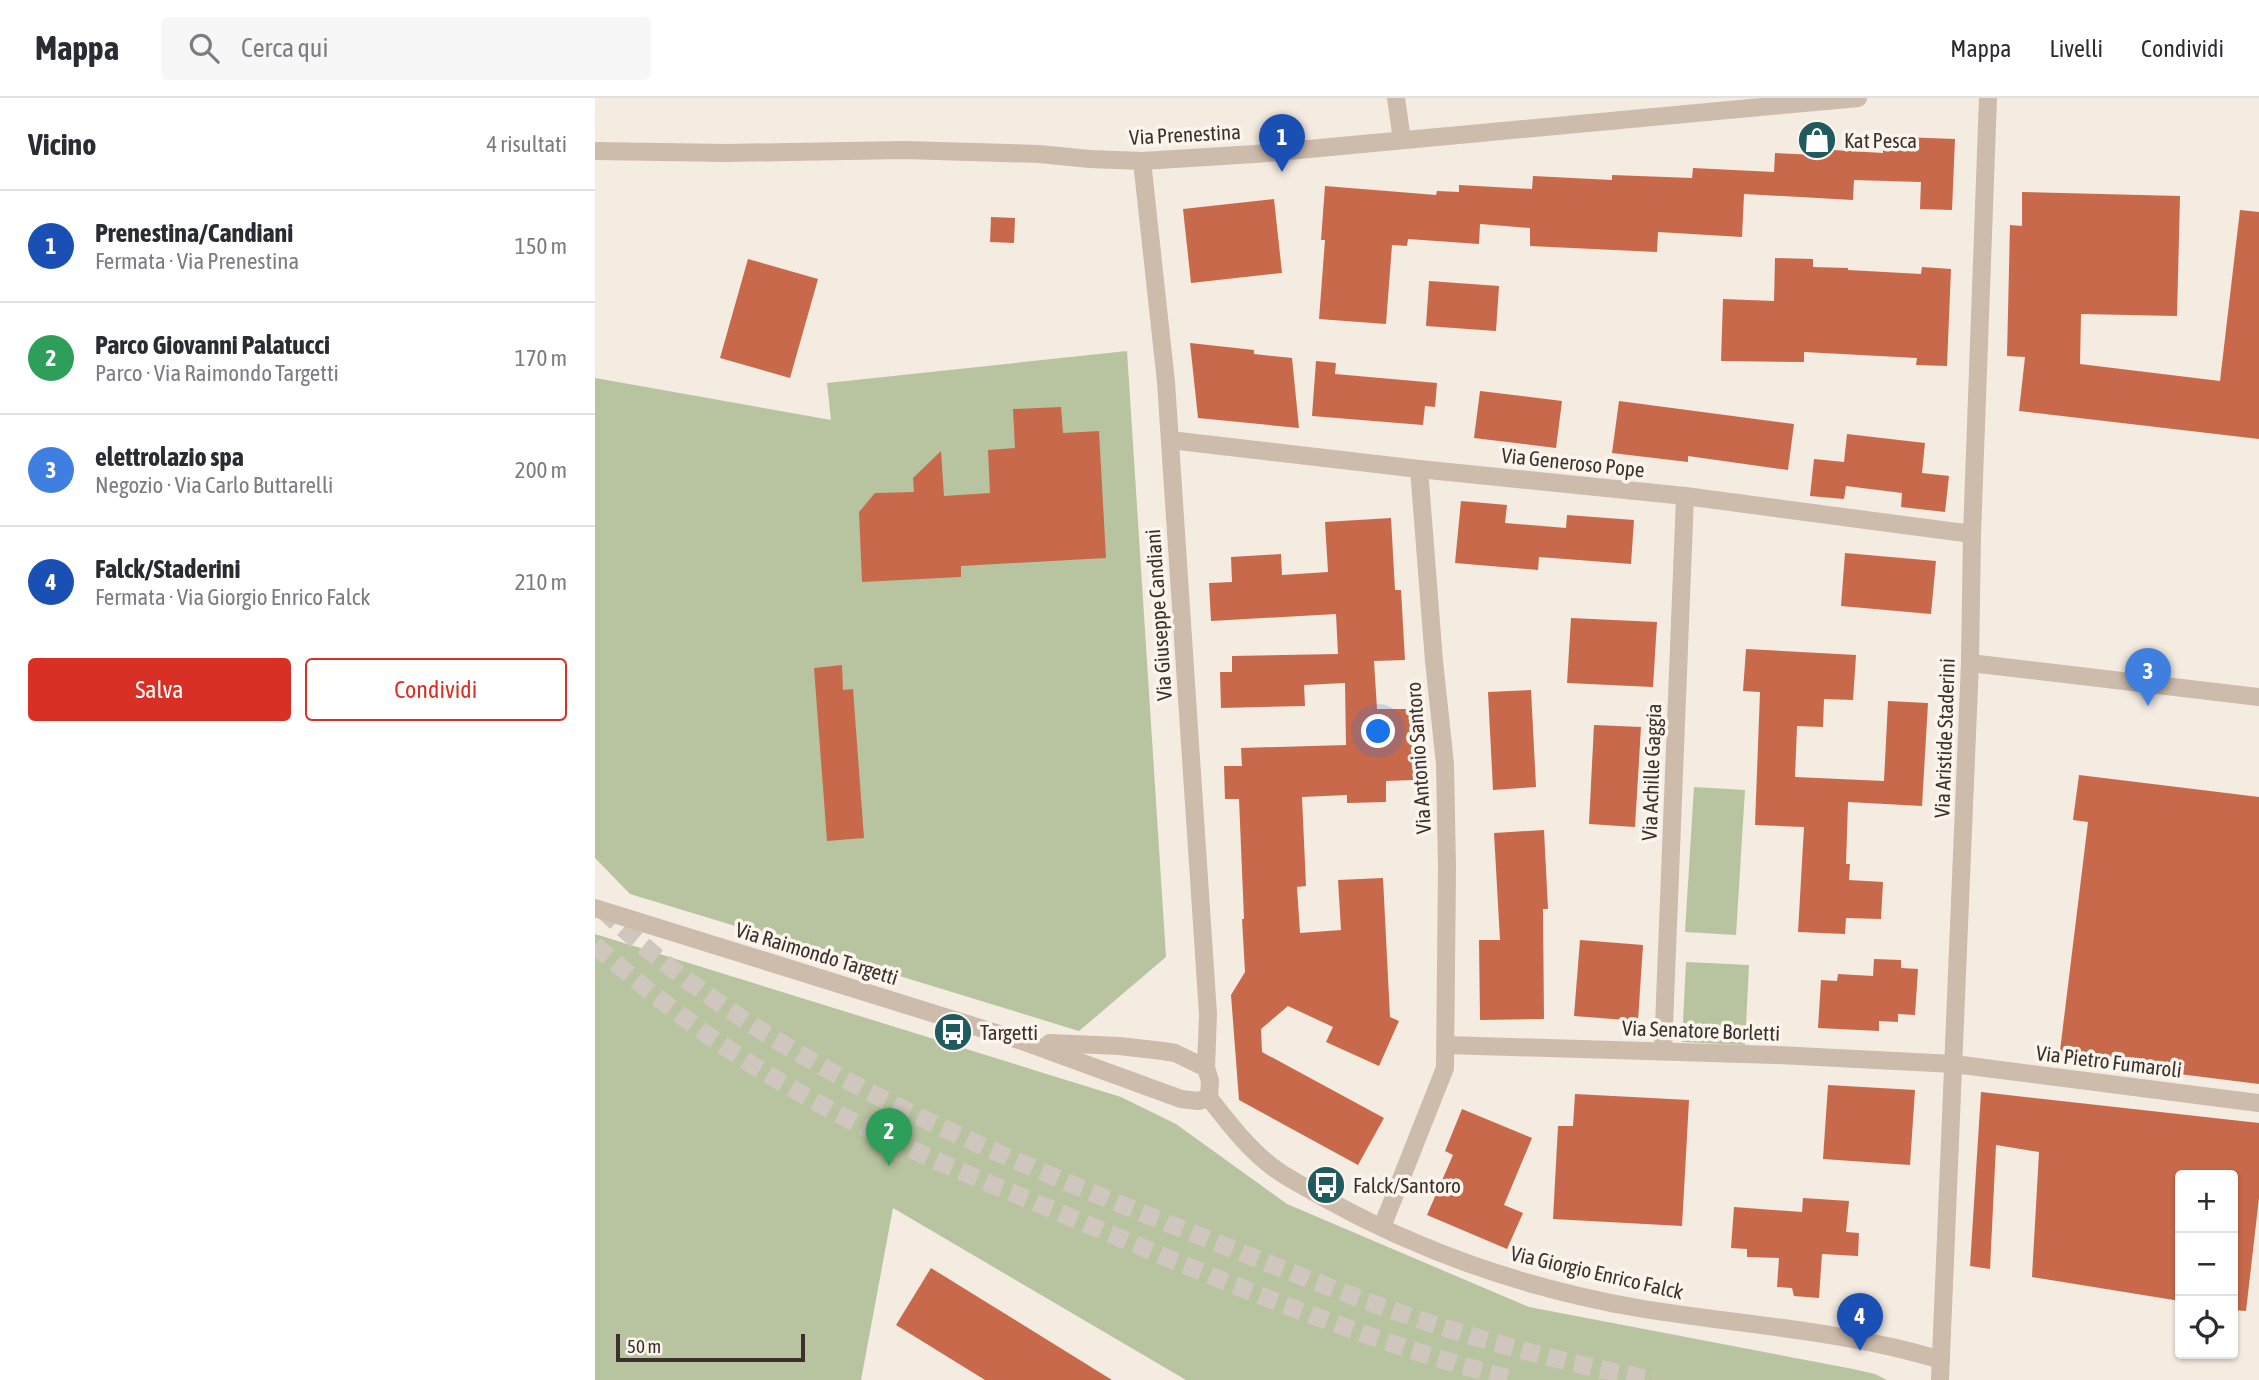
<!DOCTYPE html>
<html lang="it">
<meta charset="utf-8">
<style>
:root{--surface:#fff;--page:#f7f7f7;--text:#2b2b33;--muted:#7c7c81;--line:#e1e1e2;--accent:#d93025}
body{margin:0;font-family:"Asap Condensed",sans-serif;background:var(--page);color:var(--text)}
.controls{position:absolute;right:21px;bottom:21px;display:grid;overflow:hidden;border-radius:7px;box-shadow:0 2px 5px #0004}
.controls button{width:63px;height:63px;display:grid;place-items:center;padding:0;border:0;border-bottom:2px solid var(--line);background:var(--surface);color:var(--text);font:35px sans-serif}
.scale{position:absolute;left:21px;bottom:18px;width:189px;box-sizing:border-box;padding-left:7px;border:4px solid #3b302b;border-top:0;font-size:19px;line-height:24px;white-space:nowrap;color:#3b302b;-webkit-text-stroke:5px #fbf5ee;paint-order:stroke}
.you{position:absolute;left:784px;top:634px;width:24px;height:24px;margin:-18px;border:5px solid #fff;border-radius:50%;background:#1a73e8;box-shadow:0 0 0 10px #1a73e833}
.badge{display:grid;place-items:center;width:46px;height:46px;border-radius:50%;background:var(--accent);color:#fff;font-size:23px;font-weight:700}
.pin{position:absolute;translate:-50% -58px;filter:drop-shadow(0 2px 4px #0008)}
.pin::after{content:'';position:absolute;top:37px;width:24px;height:21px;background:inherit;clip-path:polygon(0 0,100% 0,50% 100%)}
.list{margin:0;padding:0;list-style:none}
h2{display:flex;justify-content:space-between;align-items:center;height:91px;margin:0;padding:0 28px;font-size:30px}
h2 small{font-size:23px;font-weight:400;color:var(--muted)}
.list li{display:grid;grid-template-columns:46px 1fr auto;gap:21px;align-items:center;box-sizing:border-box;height:112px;padding:0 28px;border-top:2px solid var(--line)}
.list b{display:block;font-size:26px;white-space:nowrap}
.list p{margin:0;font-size:23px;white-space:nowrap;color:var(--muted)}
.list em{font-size:23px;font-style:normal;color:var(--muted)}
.actions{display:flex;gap:14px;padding:21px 28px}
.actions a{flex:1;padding:16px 0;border:2px solid var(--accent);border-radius:7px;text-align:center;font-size:24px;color:var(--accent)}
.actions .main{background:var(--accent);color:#fff}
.icon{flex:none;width:38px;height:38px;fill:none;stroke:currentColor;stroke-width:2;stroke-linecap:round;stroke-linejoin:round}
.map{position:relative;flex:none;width:1664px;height:1282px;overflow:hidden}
header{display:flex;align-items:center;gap:42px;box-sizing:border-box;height:98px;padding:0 35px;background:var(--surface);border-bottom:2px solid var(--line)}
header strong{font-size:33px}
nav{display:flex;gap:38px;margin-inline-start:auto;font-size:24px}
.search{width:490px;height:63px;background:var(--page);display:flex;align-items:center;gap:18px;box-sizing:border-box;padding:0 24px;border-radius:7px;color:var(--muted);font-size:26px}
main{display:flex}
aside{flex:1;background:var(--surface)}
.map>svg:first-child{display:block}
</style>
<header>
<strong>Mappa</strong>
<div class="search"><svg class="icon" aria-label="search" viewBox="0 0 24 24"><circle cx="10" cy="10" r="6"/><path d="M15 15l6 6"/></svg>Cerca qui</div>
<nav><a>Mappa</a><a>Livelli</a><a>Condividi</a></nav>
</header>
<main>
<aside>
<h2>Vicino<small>4 risultati</small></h2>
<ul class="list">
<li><span class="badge" style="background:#1a4fb4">1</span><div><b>Prenestina/Candiani</b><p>Fermata · Via Prenestina</p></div><em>150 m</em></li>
<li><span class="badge" style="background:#2e9e5b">2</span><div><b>Parco Giovanni Palatucci</b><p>Parco · Via Raimondo Targetti</p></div><em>170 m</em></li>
<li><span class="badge" style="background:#3f7fe0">3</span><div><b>elettrolazio spa</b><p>Negozio · Via Carlo Buttarelli</p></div><em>200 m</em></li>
<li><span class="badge" style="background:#1a4fb4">4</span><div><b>Falck/Staderini</b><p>Fermata · Via Giorgio Enrico Falck</p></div><em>210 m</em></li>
</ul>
<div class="actions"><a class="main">Salva</a><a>Condividi</a></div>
</aside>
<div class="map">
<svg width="1664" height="1282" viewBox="0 0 1664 1282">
<rect width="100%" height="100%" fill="#f4ebe1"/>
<g fill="#b8c4a0">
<polygon points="532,253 571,859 484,933 298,876 289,876 288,873 35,796 0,760 0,280 236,322 232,285"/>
<polygon points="1099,689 1150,692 1141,837 1090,834"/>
<polygon points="0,836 526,999 581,1026 692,1106 934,1209 1258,1271 1280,1276 1292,1282 591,1282 298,1110 266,1282 0,1282"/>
<polygon points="1091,864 1154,867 1150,947 1087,944"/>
</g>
<g fill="#c8694b">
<polygon points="1307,39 1360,41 1357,112 1325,111 1326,84 1259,82 1258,102 1149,96 1147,139 1063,134 1062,154 935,148 935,130 885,126 884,146 813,141 812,148 797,147 791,226 724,221 730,142 726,142 730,88 841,97 842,93 864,94 864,87 937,91 938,78 1017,82 1017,77 1097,80 1098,70 1179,74 1180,55 1222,57 1222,51 1288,55 1288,44 1307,45"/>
<polygon points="1427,94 1585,98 1582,218 1486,216 1485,266 1625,283 1645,112 1664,114 1664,341 1424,313 1430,259 1412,258 1415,127 1427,128"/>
<polygon points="679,101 687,175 596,185 588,111"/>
<polygon points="396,119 420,120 419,145 395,144"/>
<polygon points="1180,160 1218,161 1218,169 1253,170 1253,172 1326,176 1327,169 1356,171 1352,268 1321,267 1322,260 1209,254 1209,264 1126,263 1128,201 1179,203"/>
<polygon points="153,161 223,181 195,280 125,260"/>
<polygon points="834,183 904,188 901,233 831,228"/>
<polygon points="595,245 659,252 659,256 697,260 704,330 603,320"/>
<polygon points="721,263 741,265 740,276 842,285 840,309 830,308 828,327 717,318"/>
<polygon points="885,293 967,303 961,350 879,340"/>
<polygon points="1024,303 1199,326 1193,372 1093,358 1093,364 1017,355"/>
<polygon points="466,309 468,335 504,333 511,460 366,468 366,479 267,484 264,414 280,395 319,394 318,380 346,353 349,398 395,395 393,352 420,350 418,311"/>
<polygon points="1252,336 1330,345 1327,375 1354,378 1350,414 1306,409 1307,395 1251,388 1249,401 1215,398 1219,361 1249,364"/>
<polygon points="866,403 912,407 910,425 971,430 972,417 1039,422 1036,466 944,459 943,472 860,465"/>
<polygon points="796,420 800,492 806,492 810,562 779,563 782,611 817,611 818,682 791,683 791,704 752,705 752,697 707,699 711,788 702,789 705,835 746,832 743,782 788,780 795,919 804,923 784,968 731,944 738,929 693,908 666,931 667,954 789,1020 763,1067 644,1002 636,897 650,874 647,821 649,821 644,701 630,701 629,668 647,668 646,650 751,647 750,585 709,587 710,608 626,610 625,574 637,574 637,558 743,556 741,516 616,523 614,485 637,484 636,459 686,456 687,477 733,474 730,424"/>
<polygon points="1250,455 1341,463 1336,516 1246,508"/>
<polygon points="976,520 1062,524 1058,589 972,585"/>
<polygon points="1151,551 1261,557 1258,602 1229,601 1228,629 1202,628 1200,679 1289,683 1293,603 1333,605 1327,708 1253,704 1251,766 1255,766 1254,782 1288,784 1286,821 1251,820 1250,836 1203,834 1209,729 1160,727 1165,594 1148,593"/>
<polygon points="247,567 248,592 258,591 269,740 232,743 219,570"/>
<polygon points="936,592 941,689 898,692 893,594"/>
<polygon points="999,627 1046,629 1040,729 994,726"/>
<polygon points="1484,677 1664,699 1664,986 1464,961 1493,724 1478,722"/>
<polygon points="949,732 953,811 948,811 949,921 885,922 884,842 905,842 899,735"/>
<polygon points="985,842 1048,847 1043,923 979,918"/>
<polygon points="1279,861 1306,862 1306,870 1323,871 1320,917 1303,916 1303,924 1284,923 1284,933 1223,930 1226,882 1242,883 1243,876 1278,878"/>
<polygon points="1233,987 1320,992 1315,1067 1228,1061"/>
<polygon points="1386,994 1664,1025 1664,1100 1651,1213 1638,1212 1638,1077 1585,1077 1585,1203 1437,1179 1444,1054 1401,1047 1395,1171 1375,1168"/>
<polygon points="980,996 1094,1002 1087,1128 958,1121 963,1028 978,1028"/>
<polygon points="867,1011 937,1040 909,1107 928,1115 912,1151 832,1117 858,1057 850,1053"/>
<polygon points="1208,1100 1254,1103 1251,1134 1264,1135 1263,1158 1227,1156 1224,1200 1199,1198 1197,1190 1182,1189 1184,1160 1152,1159 1152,1151 1136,1150 1139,1109 1207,1114"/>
<polygon points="336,1170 517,1282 390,1282 301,1227"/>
</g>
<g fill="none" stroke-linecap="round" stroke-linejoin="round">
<g stroke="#cfc6bd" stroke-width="18" stroke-dasharray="18 9" stroke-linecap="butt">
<path d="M8 812C170 964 383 1049 587 1131 661 1160 735 1191 811 1217 892 1245 975 1266 1059 1282"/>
<path d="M0 847C63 903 131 954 205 995 303 1051 410 1091 513 1135 643 1190 783 1247 920 1282"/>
</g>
<g stroke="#cdbbac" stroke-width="18">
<polyline points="801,0 807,42"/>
<polyline points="0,53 131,55 309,52 444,56 495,61 547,63 660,56 1263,0"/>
<polyline points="547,63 571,284 613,916 611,970"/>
<polyline points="575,342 824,371 1090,398 1377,436"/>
<polyline points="1375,565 1664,599"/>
<polyline points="0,810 430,944 586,1001 603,1003 614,1000"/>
<polyline points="455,945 524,948 568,953 580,955 611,970 615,983 614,1000"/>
<polyline points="851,947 1181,957 1359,966 1664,1005"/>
<polyline points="1068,953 1090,398"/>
<path d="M614 1000C633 1024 651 1048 675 1067 691 1080 711 1089 729 1100 826 1154 934 1191 1043 1210 1145 1227 1247 1232 1346 1262"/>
<polyline points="787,1129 850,970 852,770 850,666 839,563 824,371"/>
<polyline points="1345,1282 1375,565 1377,436 1393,0"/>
</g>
</g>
<defs>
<g id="shop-disc" transform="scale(2.0125)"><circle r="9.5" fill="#1f5a5e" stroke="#fbf5ee"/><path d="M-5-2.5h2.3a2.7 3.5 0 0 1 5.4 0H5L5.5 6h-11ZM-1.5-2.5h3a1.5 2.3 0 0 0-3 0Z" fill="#fff"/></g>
<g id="bus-disc" transform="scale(2.0125)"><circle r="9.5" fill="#1f5a5e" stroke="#fbf5ee"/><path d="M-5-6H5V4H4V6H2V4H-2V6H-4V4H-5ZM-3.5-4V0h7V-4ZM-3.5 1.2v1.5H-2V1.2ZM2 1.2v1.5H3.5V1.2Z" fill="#fff"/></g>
</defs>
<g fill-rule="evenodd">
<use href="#shop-disc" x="1222" y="42"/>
<use href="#bus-disc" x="358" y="934"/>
<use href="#bus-disc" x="731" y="1087"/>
</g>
<g text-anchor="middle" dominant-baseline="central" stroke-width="7" stroke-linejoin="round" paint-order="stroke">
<g font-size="21" fill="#3b302b" stroke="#fbf5ee">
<text transform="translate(590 36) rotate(-3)">Via Prenestina</text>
<text transform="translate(978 364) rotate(6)">Via Generoso Pope</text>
<text transform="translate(563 517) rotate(-94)">Via Giuseppe Candiani</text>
<text transform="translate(1349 640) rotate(-88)">Via Aristide Staderini</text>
<text transform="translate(823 660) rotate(-94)">Via Antonio Santoro</text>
<text transform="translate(1056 674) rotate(-88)">Via Achille Gaggia</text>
<text transform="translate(222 855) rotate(17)">Via Raimondo Targetti</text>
<text transform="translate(1106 932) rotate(2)">Via Senatore Borletti</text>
<text transform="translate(1514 963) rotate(7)">Via Pietro Fumaroli</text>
<text transform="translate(1002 1174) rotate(13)">Via Giorgio Enrico Falck</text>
</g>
<g font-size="21" fill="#3b302b" stroke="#fbf5ee" text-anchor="start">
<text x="1249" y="42">Kat Pesca</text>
<text x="385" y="934">Targetti</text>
<text x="758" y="1087">Falck/Santoro</text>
</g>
</g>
</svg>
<div class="controls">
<button>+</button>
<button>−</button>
<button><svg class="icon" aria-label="locate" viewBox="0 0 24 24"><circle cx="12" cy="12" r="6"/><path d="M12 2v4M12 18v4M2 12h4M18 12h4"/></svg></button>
</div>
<div class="scale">50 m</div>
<div class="you"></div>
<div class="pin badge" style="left:687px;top:74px;background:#1a4fb4">1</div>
<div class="pin badge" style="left:294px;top:1068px;background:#2e9e5b">2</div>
<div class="pin badge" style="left:1553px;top:608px;background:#3f7fe0">3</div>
<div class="pin badge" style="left:1265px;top:1253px;background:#1a4fb4">4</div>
</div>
</main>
